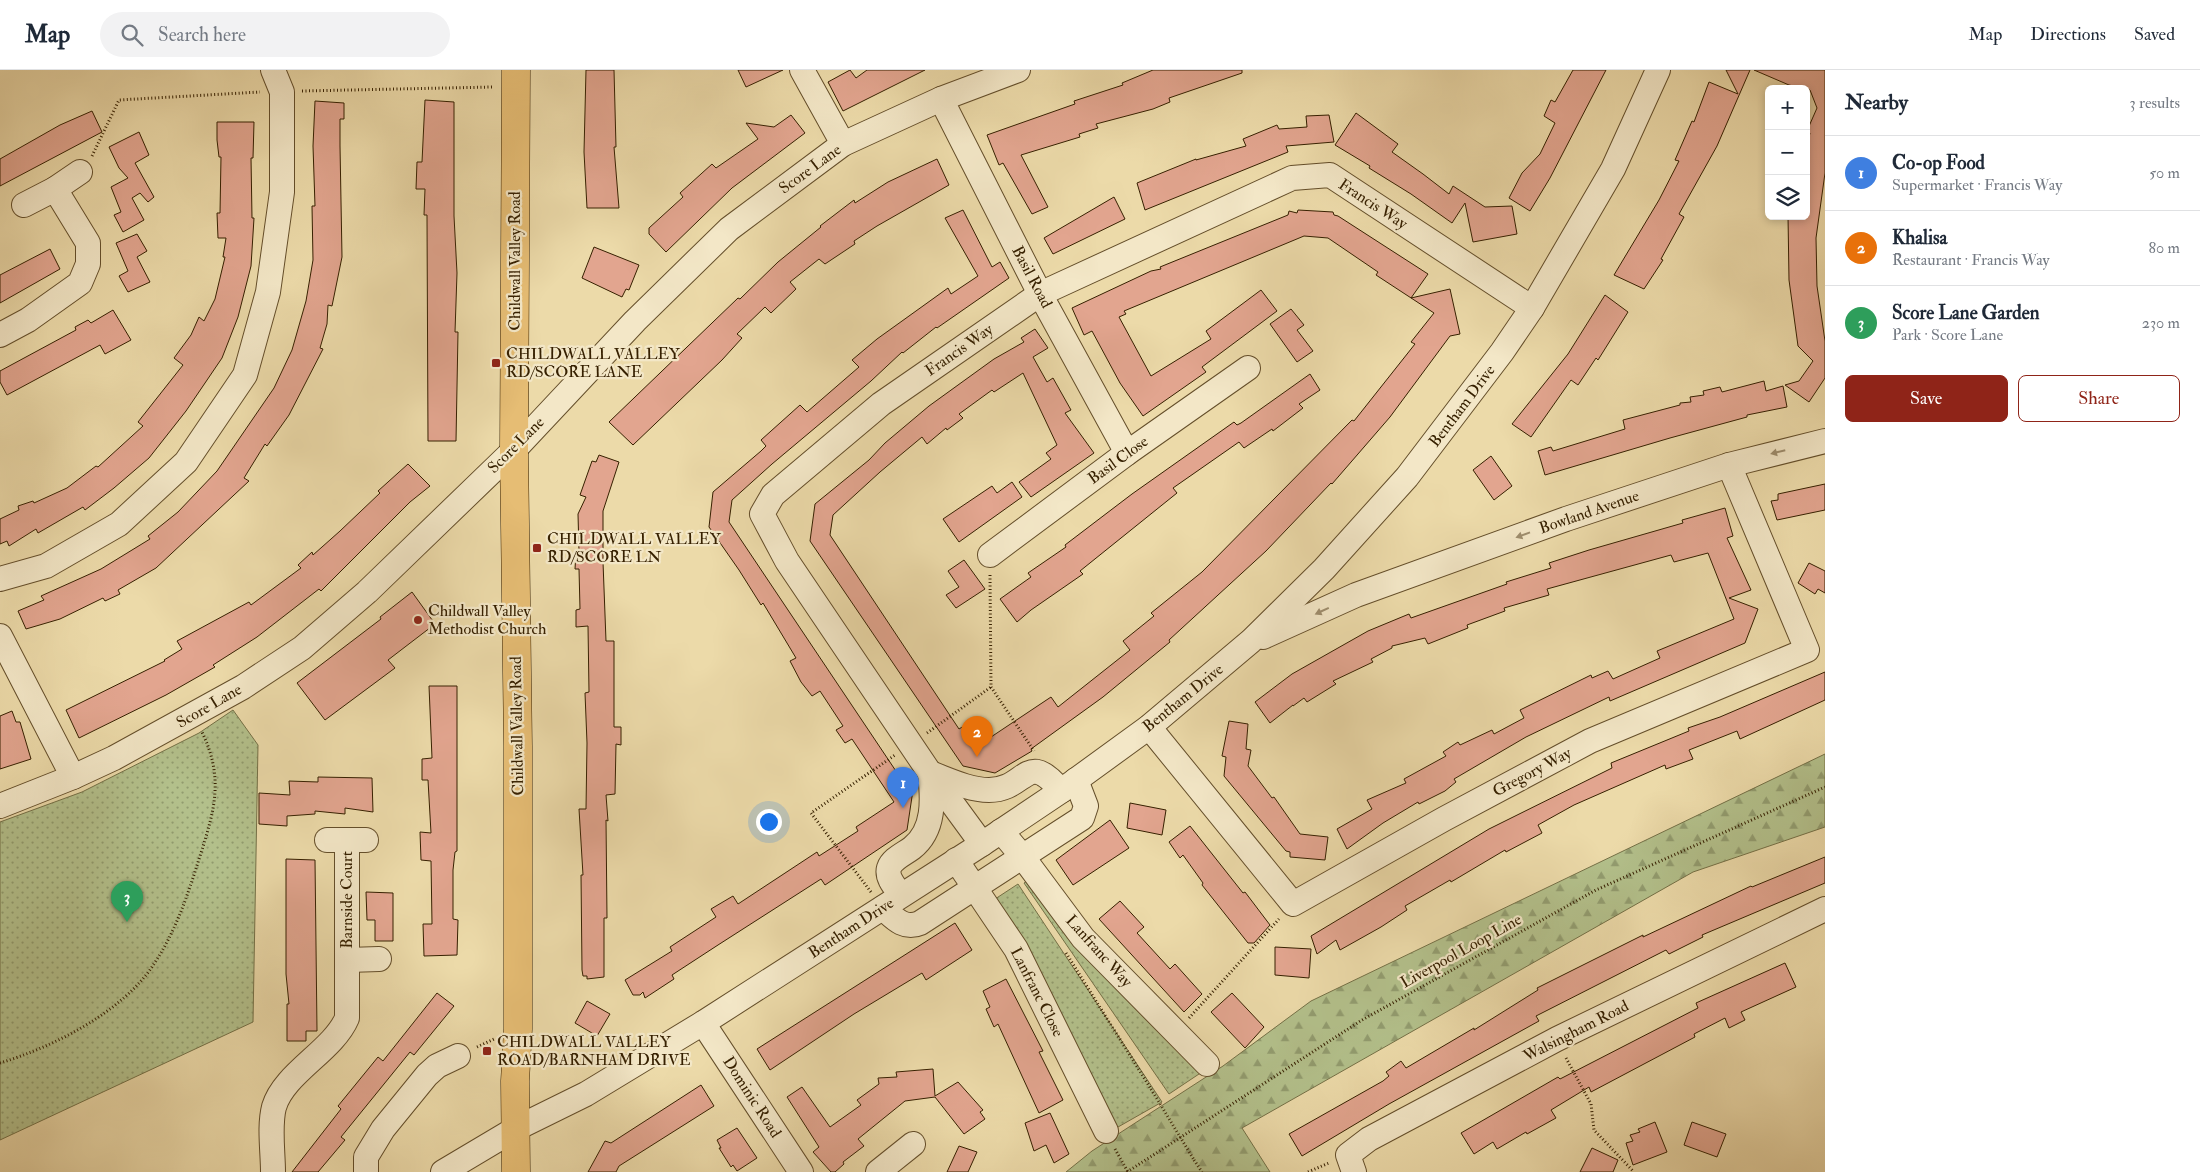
<!DOCTYPE html>
<meta charset="utf-8">
<style>
:root{--surface:#fff;--page:#f2f2f3;--text:#1f2937;--muted:#747a83;--line:#e0e1e3;--accent:#8f2418}
body{margin:0;font-family:"IM FELL Double Pica",serif;background:var(--page);color:var(--text)}
.controls{position:absolute;right:15px;top:15px;display:grid;overflow:hidden;border-radius:8px;box-shadow:0 2px 8px #0003}
.controls button{width:45px;height:45px;display:grid;place-items:center;padding:0;border:0;border-bottom:1px solid var(--line);background:var(--surface);color:var(--text);font:25px sans-serif}
.you{position:absolute;left:768px;top:751px;width:18px;height:18px;margin:-12px;border:4px solid #fff;border-radius:50%;background:#1a73e8;box-shadow:0 0 0 8px #1a73e833}
.badge{display:grid;place-items:center;width:32px;height:32px;border-radius:50%;background:var(--accent);color:#fff;font-size:16px;font-weight:700}
.pin{position:absolute;translate:-50% -41px;filter:drop-shadow(0 1px 2px #0008)}
.pin::after{content:'';position:absolute;top:26px;width:18px;height:15px;background:inherit;clip-path:polygon(0 0,100% 0,50% 100%)}
.list{margin:0;padding:0;list-style:none}
h2{display:flex;justify-content:space-between;align-items:center;height:65px;margin:0;padding:0 20px;font-size:21px}
h2 small{font-size:16px;font-weight:400;color:var(--muted)}
.list li{display:grid;grid-template-columns:32px 1fr auto;gap:15px;align-items:center;box-sizing:border-box;height:75px;padding:0 20px;border-top:1px solid var(--line)}
.list b{display:block;font-size:19px;white-space:nowrap}
.list p{margin:0;font-size:16px;white-space:nowrap;color:var(--muted)}
.list em{font-size:16px;font-style:normal;color:var(--muted)}
.actions{display:flex;gap:10px;padding:15px 20px}
.actions a{flex:1;padding:11px 0;border:1px solid var(--accent);border-radius:8px;text-align:center;font-size:18px;color:var(--accent)}
.actions .main{background:var(--accent);color:#fff}
.icon{flex:none;width:28px;height:28px;fill:none;stroke:currentColor;stroke-width:2;stroke-linecap:round;stroke-linejoin:round}
.map{position:relative;flex:none;width:1825px;height:1102px;overflow:hidden}
header{display:flex;align-items:center;gap:30px;box-sizing:border-box;height:70px;padding:0 25px;background:var(--surface);border-bottom:1px solid var(--line)}
header strong{font-size:24px}
nav{display:flex;gap:28px;margin-inline-start:auto;font-size:18px}
.search{width:350px;height:45px;background:var(--page);display:flex;align-items:center;gap:12px;box-sizing:border-box;padding:0 18px;border-radius:28px;color:var(--muted);font-size:19px}
main{display:flex}
aside{flex:1;background:var(--surface)}
.map>svg:first-child{display:block}
</style>
<header>
<strong>Map</strong>
<div class="search"><svg class="icon" aria-label="search" viewBox="0 0 24 24"><circle cx="10" cy="10" r="6"/><path d="M15 15l6 6"/></svg>Search here</div>
<nav><a>Map</a><a>Directions</a><a>Saved</a></nav>
</header>
<main>
<div class="map">
<svg width="1825" height="1102" viewBox="0 0 1825 1102">
<defs>
<pattern id="grass-dots" width="8" height="8" patternUnits="userSpaceOnUse" patternTransform="scale(1.25)"><rect width="8" height="8" fill="#b3c08b"/><path d="M2 2h.1M6 6h.1" fill="none" stroke="#929c6f" stroke-width="1.8" stroke-linecap="round"/></pattern>
<pattern id="forest-firs" width="22" height="20" patternUnits="userSpaceOnUse" patternTransform="scale(1.25)"><rect width="22" height="20" fill="#b3c08b"/><path d="M5 1l3.5 6h-7zM16 11l3.5 6h-7z" fill="#929c6f"/></pattern>
</defs>
<rect width="100%" height="100%" fill="#ecdaa9"/>
<filter id="stains"><feTurbulence type="fractalNoise" baseFrequency=".004" numOctaves="4"/><feColorMatrix values="0 0 0 0 .2 0 0 0 0 .09 0 0 0 0 .02 0 0 0 .5 -.17"/></filter>
<radialGradient id="worn" r=".72"><stop offset=".6" stop-color="#630" stop-opacity="0"/><stop offset="1" stop-color="#630" stop-opacity=".3"/></radialGradient>
<g fill="url(#grass-dots)" stroke="#747046">
<polygon points="233,640 258,675 253,952 0,1070 0,752 82,722 199,663"/>
<polygon points="1030,809 1202,1002 1169,1024 1024,813"/>
<polygon points="1018,814 1162,1032 1111,1061 992,831"/>
</g>
<polygon fill="url(#forest-firs)" stroke="#747046" points="1825,684 1825,757 1693,802 1242,1058 1270,1102 1066,1102 1092,1081 1223,996 1311,931"/>
<g fill="#e2a58f" stroke="#362000">
<polygon points="586,0 614,0 616,77 614,77 619,138 587,138 584,82"/>
<polygon points="738,0 783,0 746,17"/>
<polygon points="850,0 856,8 867,0 925,0 843,41 828,12"/>
<polygon points="1153,0 1242,0 1242,3 1169,28 1170,32 1153,39 1096,54 1098,58 1079,64 1080,67 1021,85 1048,137 1032,144 1003,93 999,95 987,65 1075,34 1074,31 1123,15 1122,13"/>
<polygon points="1573,0 1606,0 1550,108 1530,141 1509,128 1522,103 1540,84 1555,53 1544,46 1551,30 1555,32"/>
<polygon points="1726,0 1750,0 1717,76 1679,144 1684,147 1661,189 1663,190 1644,219 1614,205 1659,130 1679,91 1675,90 1692,51 1694,52 1709,12 1738,24"/>
<polygon points="1754,0 1825,0 1825,103 1816,168 1817,216 1825,271 1825,308 1809,332 1785,315 1799,311 1813,291 1798,276 1789,210 1788,146 1806,146 1806,79 1810,63 1806,63 1817,38 1810,20 1789,15"/>
<polygon points="425,30 454,32 454,146 457,203 455,262 458,262 456,371 428,371 427,145 424,145 425,119 416,119 417,92 422,92"/>
<polygon points="315,31 344,33 344,49 340,49 340,76 342,187 332,236 328,235 327,254 320,278 323,279 289,345 267,376 265,374 244,408 249,411 156,498 118,520 120,524 105,531 103,528 60,549 26,559 18,541 44,530 41,526 101,499 150,469 148,466 178,442 217,401 274,318 292,280 306,231 313,190 312,136 315,136 313,76"/>
<polygon points="92,41 102,62 0,116 0,89 60,55"/>
<polygon points="1356,43 1398,74 1392,82 1423,104 1449,124 1453,116 1485,137 1512,136 1517,164 1473,172 1465,133 1452,153 1411,124 1369,98 1370,96 1335,75"/>
<polygon points="791,45 805,63 732,118 666,182 649,164 649,158 683,127 680,123 712,94 716,98 758,69 746,53 774,57"/>
<polygon points="1329,45 1334,72 1286,76 1288,82 1145,140 1137,113 1196,89 1196,90 1246,76 1243,69 1277,55 1279,59 1307,57 1306,46"/>
<polygon points="217,52 254,52 253,88 251,88 252,148 254,148 251,196 238,247 222,288 186,341 149,388 114,418 85,440 83,437 38,463 36,459 9,476 7,471 0,474 0,449 19,440 18,436 33,431 34,433 67,418 96,396 98,397 143,356 138,352 183,295 174,288 191,265 199,247 204,251 215,229 225,187 223,187 226,168 218,168 217,143 220,143 221,87 219,87 217,70"/>
<polygon points="139,62 149,85 135,93 154,127 148,132 140,123 132,128 144,150 123,162 114,145 121,142 111,117 128,108 119,98 109,77"/>
<polygon points="937,89 949,115 877,156 854,171 855,174 825,194 819,189 790,212 796,219 771,243 765,237 737,264 742,268 722,290 633,375 609,352 738,228 740,229 778,192 821,157 820,156 854,130 855,133 888,112"/>
<polygon points="1114,127 1125,149 1053,184 1044,168"/>
<polygon points="963,140 992,197 1000,192 1009,208 937,258 936,257 903,283 902,282 871,311 772,394 732,430 729,452 910,722 913,720 907,760 825,815 821,809 718,875 672,905 674,909 645,928 643,922 640,925 633,925 625,910 672,881 670,877 716,847 711,839 733,826 738,834 817,782 819,786 858,761 856,757 894,732 852,669 845,673 836,660 843,656 820,621 812,626 801,612 790,591 796,588 763,533 761,535 739,500 709,457 713,422 761,381 766,376 761,370 800,335 807,342 859,297 852,290 877,269 948,218 951,224 978,206 945,148"/>
<polygon points="1298,140 1333,142 1334,145 1338,146 1428,204 1411,228 1450,219 1460,264 1450,266 1390,347 1332,414 1331,413 1266,481 1169,570 1170,572 1103,627 1031,679 1032,681 995,703 963,696 810,471 815,434 869,390 885,373 929,336 994,289 1024,272 1021,268 1035,259 1048,278 1033,287 1047,312 1053,308 1071,340 1065,343 1094,383 1031,427 1019,412 1051,389 1046,383 1057,375 1023,303 994,322 992,320 959,344 963,348 947,360 946,358 927,374 922,367 880,402 833,445 830,465 959,659 967,654 979,675 1051,627 1058,637 1130,580 1123,571 1154,546 1151,543 1202,502 1352,350 1354,351 1415,274 1411,272 1434,243 1376,205 1378,202 1328,168 1304,166 1124,241 1126,244 1119,247 1151,306 1211,269 1206,261 1261,220 1277,241 1202,297 1206,302 1143,346 1120,313 1092,261 1084,265 1072,238 1151,201 1161,199 1160,197 1288,145 1289,141 1297,143"/>
<polygon points="137,164 147,181 137,187 150,212 128,222 119,206 128,201 116,173"/>
<polygon points="594,177 639,195 629,220 626,219 622,227 582,208"/>
<polygon points="50,179 60,199 0,233 0,205"/>
<polygon points="1605,225 1628,242 1598,290 1596,288 1578,315 1571,310 1531,367 1512,354 1568,284"/>
<polygon points="1291,239 1304,255 1297,260 1313,281 1297,292 1270,254"/>
<polygon points="113,240 131,270 105,284 100,275 7,325 0,312 0,301 76,260 75,257 88,250 91,253"/>
<polygon points="1310,304 1320,320 1299,334 1303,338 1273,361 1272,359 1244,378 1239,372 1173,418 1177,423 1080,501 1083,504 1031,540 1017,552 1000,529 1031,507 1028,503 1066,477 1065,475 1132,424 1234,352 1237,355 1241,353"/>
<polygon points="1764,311 1766,321 1783,316 1787,337 1747,345 1747,347 1670,368 1545,405 1538,381 1551,377 1553,381 1625,359 1623,350 1680,335 1680,333 1691,332 1690,327 1704,325 1703,321 1720,317 1722,322"/>
<polygon points="599,385 619,392 603,441 603,492 606,571 614,571 614,657 621,657 621,675 616,674 615,724 606,725 608,751 606,750 607,848 604,848 604,907 587,909 587,906 583,906 582,900 581,805 583,805 579,739 586,739 587,673 585,623 589,622 588,556 576,557 576,540 580,539 579,499 575,499 576,483 579,482 578,444 586,427 580,425 592,391 596,392"/>
<polygon points="1491,386 1512,416 1494,430 1473,400"/>
<polygon points="408,394 430,416 410,432 321,521 319,519 257,567 213,595 215,597 166,625 79,668 66,640 165,591 164,590 182,579 177,571 249,532 251,535 301,498 298,495 312,482 313,485 340,461 380,423 378,421"/>
<polygon points="1012,412 1022,427 959,472 943,449 992,416 997,423"/>
<polygon points="1825,414 1825,440 1777,450 1771,431 1778,430 1778,424"/>
<polygon points="1725,438 1733,466 1727,468 1751,520 1729,528 1758,539 1745,573 1610,631 1609,627 1526,667 1454,709 1456,712 1445,721 1419,734 1418,732 1383,753 1347,779 1337,759 1372,739 1367,730 1406,713 1404,709 1446,686 1443,682 1458,672 1460,675 1492,660 1494,664 1524,648 1520,640 1591,605 1592,608 1608,601 1613,609 1660,588 1657,581 1734,549 1708,483 1674,492 1671,485 1547,519 1549,525 1504,538 1505,541 1467,555 1468,558 1428,574 1425,568 1392,576 1392,578 1371,589 1373,592 1333,611 1336,614 1307,632 1304,628 1293,636 1293,635 1270,653 1255,632 1292,604 1368,561 1409,544 1411,548 1507,514 1506,512 1551,498 1549,493 1589,480 1683,453 1682,450"/>
<polygon points="964,490 985,519 956,538 946,525 959,517 948,501"/>
<polygon points="1809,493 1825,501 1825,523 1818,519 1815,524 1798,513"/>
<polygon points="412,522 435,554 388,590 395,598 325,650 297,613 381,549 380,547"/>
<polygon points="1825,602 1825,630 1740,669 1737,661 1689,680 1693,689 1666,699 1665,695 1574,735 1538,755 1542,763 1506,782 1505,780 1451,812 1450,810 1405,836 1407,840 1381,857 1340,880 1336,870 1317,884 1311,866 1489,759 1612,698 1611,693 1689,661 1688,658 1720,647"/>
<polygon points="429,616 457,616 457,781 455,782 453,800 453,849 458,850 457,885 424,886 423,854 432,854 431,791 421,790 420,762 431,763 428,710 422,710 422,689 432,688"/>
<polygon points="12,641 16,652 20,652 31,689 0,699 0,646"/>
<polygon points="1229,651 1248,654 1246,679 1251,680 1248,696 1272,728 1274,727 1300,764 1328,767 1325,790 1290,787 1290,782 1286,781 1224,706 1226,687 1222,686"/>
<polygon points="318,707 372,708 373,742 345,738 345,744 315,741 315,744 287,746 287,756 259,754 259,723 290,725 289,711 318,712"/>
<polygon points="1130,733 1166,740 1162,765 1127,758"/>
<polygon points="1110,750 1129,778 1073,815 1056,790"/>
<polygon points="1190,756 1243,823 1245,822 1270,855 1254,873 1248,873 1202,815 1203,813 1183,785 1180,788 1169,772"/>
<polygon points="1825,787 1825,813 1702,865 1703,867 1669,884 1666,880 1536,946 1539,951 1389,1034 1302,1086 1289,1064 1383,1011 1389,1006 1386,1002 1401,991 1406,998 1474,958 1474,960 1538,920 1537,918 1643,865 1643,867 1751,816 1752,817"/>
<polygon points="286,789 315,790 317,961 306,961 306,971 287,971 287,934 289,934 286,904"/>
<polygon points="366,822 393,823 393,871 375,871 375,850 367,850"/>
<polygon points="1120,831 1144,857 1137,863 1170,899 1175,894 1202,924 1184,942 1099,849"/>
<polygon points="955,853 972,880 926,910 922,903 854,944 770,1000 757,979"/>
<polygon points="1275,877 1311,879 1309,908 1275,905"/>
<polygon points="1785,893 1796,917 1741,942 1745,950 1729,958 1725,948 1694,964 1695,967 1591,1022 1589,1017 1551,1040 1556,1048 1527,1064 1526,1062 1497,1079 1493,1072 1474,1084 1461,1063 1558,1007 1560,1009 1698,938 1696,933"/>
<polygon points="1006,909 1043,981 1039,982 1063,1030 1039,1043 998,954 994,957 986,939 990,937 983,921"/>
<polygon points="437,923 454,936 414,985 410,982 341,1067 345,1070 318,1102 292,1102 341,1039 338,1036 378,987 383,991"/>
<polygon points="1232,923 1264,957 1245,978 1211,942"/>
<polygon points="587,931 610,944 597,966 575,953"/>
<polygon points="933,999 935,1026 958,1012 983,1040 980,1042 985,1049 964,1064 935,1027 905,1031 858,1069 864,1076 843,1092 844,1094 835,1102 831,1102 813,1082 819,1077 787,1027 802,1017 830,1057 861,1035 857,1030 879,1014 878,1008 897,1007 896,1002"/>
<polygon points="701,1015 714,1036 619,1096 616,1102 588,1102 605,1071 611,1073"/>
<polygon points="1050,1043 1069,1084 1054,1093 1046,1075 1034,1081 1025,1053"/>
<polygon points="1655,1052 1667,1082 1633,1095 1626,1073 1633,1071 1630,1065 1640,1062 1638,1059"/>
<polygon points="1692,1052 1726,1064 1717,1087 1684,1075"/>
<polygon points="737,1058 757,1088 737,1101 733,1095 731,1097 719,1078 721,1078 717,1070"/>
<polygon points="959,1076 977,1082 968,1102 947,1102"/>
<polygon points="1592,1078 1618,1090 1613,1102 1580,1102"/>
</g>
<g fill="none" stroke-linecap="round" stroke-linejoin="round">
<g stroke="#644e2a" stroke-width="26">
<g id="minor">
<polyline points="802,0 843,74"/>
<polyline points="941,29 1040,224 1127,383"/>
<polyline points="55,119 80,102"/>
<polyline points="0,265 28,250 80,213 88,194 88,173 55,119 24,135"/>
<polyline points="990,485 1127,383 1248,298"/>
<polyline points="0,509 46,496 119,454 186,392 245,305 268,222 282,122 282,22 273,0"/>
<polyline points="0,566 73,707"/>
<polyline points="1263,567 1356,525 1566,449 1729,395 1825,371"/>
<polyline points="1149,657 1293,834 1444,749 1590,671 1807,580 1729,395"/>
<polyline points="0,736 73,707 114,688 243,617 302,578 367,522 514,380 635,251 729,159 843,74 941,29 1018,0"/>
<polyline points="1001,761 1022,786 1083,868 1207,994"/>
<polyline points="327,770 366,770"/>
<polyline points="982,774 930,703 787,491 762,444 773,425 881,334 1040,224 1292,108 1330,105 1532,238"/>
<polyline points="956,790 1016,879 1106,1061"/>
<path d="M901 825C896 818 886 808 889 798 892 789 904 784 912 778 935 760 933 729 930 703 949 710 969 720 989 720 1027 720 1026 678 1061 721"/>
<path d="M883 838C894 848 904 860 920 853L1082 748 1086 736 1076 710"/>
<polyline points="348,890 379,889"/>
<polyline points="703,953 801,1102"/>
<path d="M273 1102C273 1082 269 1056 274 1037 284 1003 333 981 347 948V770"/>
<polyline points="366,1102 366,1087 383,1059 427,1005 437,996 458,986"/>
<polyline points="443,1102 517,1058 586,1024 703,953 982,774 1061,721 1149,657 1251,571 1324,499 1407,407 1502,282 1532,238 1613,99 1658,0"/>
<polyline points="878,1102 913,1074"/>
<polyline points="1354,1102 1348,1085 1369,1069 1557,969 1825,839"/>
</g>
</g>
<g stroke="#362000" stroke-width="29">
<polyline id="major" points="516,0 514,380 518,676 518,959 515,1011 516,1102"/>
</g>
<g stroke="#362000" stroke-width="3" stroke-dasharray="1 2.5" stroke-linecap="butt">
<polyline points="302,21 493,17"/>
<polyline points="92,86 119,30 260,22"/>
<polyline points="990,505 991,617 1034,681"/>
<polyline points="927,663 991,617"/>
<polyline points="871,822 811,743 895,685"/>
<polyline points="1066,883 1151,1019"/>
<polyline points="1189,948 1279,849"/>
<polyline points="477,977 494,969"/>
<polyline points="1566,988 1591,1034 1594,1060 1634,1102"/>
<path d="M0 993C53 977 123 942 154 894 176 861 188 824 200 786 215 739 224 708 202 662"/>
<polyline points="1115,1079 1128,1102"/>
<polyline points="1194,1090 1202,1102"/>
<polyline points="1127,1102 1362,950 1596,820 1825,717"/>
<polyline points="1308,1102 1329,1093"/>
</g>
<use href="#minor" stroke="#f3e7c7" stroke-width="24"/>
<use href="#major" stroke="#e6bd74" stroke-width="28"/>
<polyline stroke="#362000" stroke-width="3" stroke-dasharray="1 2.5" stroke-linecap="butt" points="1151,1019 1194,1090"/>
</g>
<defs><path id="oneway-solid" d="M-6-.8H1V-3.2L6.5 0L1 3.2V.8H-6Z" transform="scale(1.25)"/></defs>
<g fill="#9e8d6d">
<use href="#oneway-solid" transform="translate(1778 382) rotate(166)"/>
<use href="#oneway-solid" transform="translate(1523 465) rotate(160)"/>
<use href="#oneway-solid" transform="translate(1322 541) rotate(155)"/>
</g>
<g fill="#8f2418" stroke="#f3e7c7" stroke-width="2">
<rect x="491" y="288" width="10" height="10" rx="2.5"/>
<rect x="532" y="473" width="10" height="10" rx="2.5"/>
<circle cx="418" cy="550" r="5"/>
<rect x="482" y="976" width="10" height="10" rx="2.5"/>
</g>
<g text-anchor="middle" dominant-baseline="central" stroke-width="4.5" stroke-linejoin="round" paint-order="stroke">
<g font-size="16" fill="#362000" stroke="#f3e7c7">
<text transform="translate(810 99) rotate(-36)">Score Lane</text>
<text transform="translate(1373 134) rotate(33)">Francis Way</text>
<text transform="translate(515 191) rotate(-90)">Childwall Valley Road</text>
<text transform="translate(1032 207) rotate(62)">Basil Road</text>
<text transform="translate(959 280) rotate(-35)">Francis Way</text>
<text transform="translate(1462 336) rotate(-53)">Bentham Drive</text>
<text transform="translate(516 375) rotate(-45)">Score Lane</text>
<text transform="translate(1118 390) rotate(-36)">Basil Close</text>
<text transform="translate(1589 442) rotate(-19)">Bowland Avenue</text>
<text transform="translate(1183 628) rotate(-39)">Bentham Drive</text>
<text transform="translate(209 636) rotate(-30)">Score Lane</text>
<text transform="translate(517 656) rotate(-91)">Childwall Valley Road</text>
<text transform="translate(1532 702) rotate(-28)">Gregory Way</text>
<text transform="translate(347 830) rotate(-90)">Barnside Court</text>
<text transform="translate(851 858) rotate(-33)">Bentham Drive</text>
<text transform="translate(1099 881) rotate(48)">Lanfranc Way</text>
<text transform="translate(1461 881) rotate(-29)">Liverpool Loop Line</text>
<text transform="translate(1037 922) rotate(63)">Lanfranc Close</text>
<text transform="translate(1576 961) rotate(-27)">Walsingham Road</text>
<text transform="translate(752 1027) rotate(57)">Dominic Road</text>
</g>
<g font-size="16" fill="#362000" stroke="#f3e7c7" text-anchor="start">
<text x="506" y="284">CHILDWALL VALLEY<tspan x="506" dy="18">RD/SCORE LANE</tspan></text>
<text x="547" y="469">CHILDWALL VALLEY<tspan x="547" dy="18">RD/SCORE LN</tspan></text>
<text x="428" y="541">Childwall Valley<tspan x="428" dy="18">Methodist Church</tspan></text>
<text x="497" y="972">CHILDWALL VALLEY<tspan x="497" dy="18">ROAD/BARNHAM DRIVE</tspan></text>
</g>
</g>
<rect width="100%" height="100%" filter="url(#stains)"/>
<rect width="100%" height="100%" fill="url(#worn)"/>
</svg>
<div class="controls">
<button>+</button>
<button>−</button>
<button><svg class="icon" aria-label="layers" viewBox="0 0 24 24"><path d="M12 4l9 5-9 5-9-5zM3 14l9 5 9-5"/></svg></button>
</div>
<div class="you"></div>
<div class="pin badge" style="left:903px;top:738px;background:#3f7fe0">1</div>
<div class="pin badge" style="left:977px;top:687px;background:#e8710a">2</div>
<div class="pin badge" style="left:127px;top:852px;background:#2e9e5b">3</div>
</div>
<aside>
<h2>Nearby<small>3 results</small></h2>
<ul class="list">
<li><span class="badge" style="background:#3f7fe0">1</span><div><b>Co-op Food</b><p>Supermarket · Francis Way</p></div><em>50 m</em></li>
<li><span class="badge" style="background:#e8710a">2</span><div><b>Khalisa</b><p>Restaurant · Francis Way</p></div><em>80 m</em></li>
<li><span class="badge" style="background:#2e9e5b">3</span><div><b>Score Lane Garden</b><p>Park · Score Lane</p></div><em>230 m</em></li>
</ul>
<div class="actions"><a class="main">Save</a><a>Share</a></div>
</aside>
</main>
